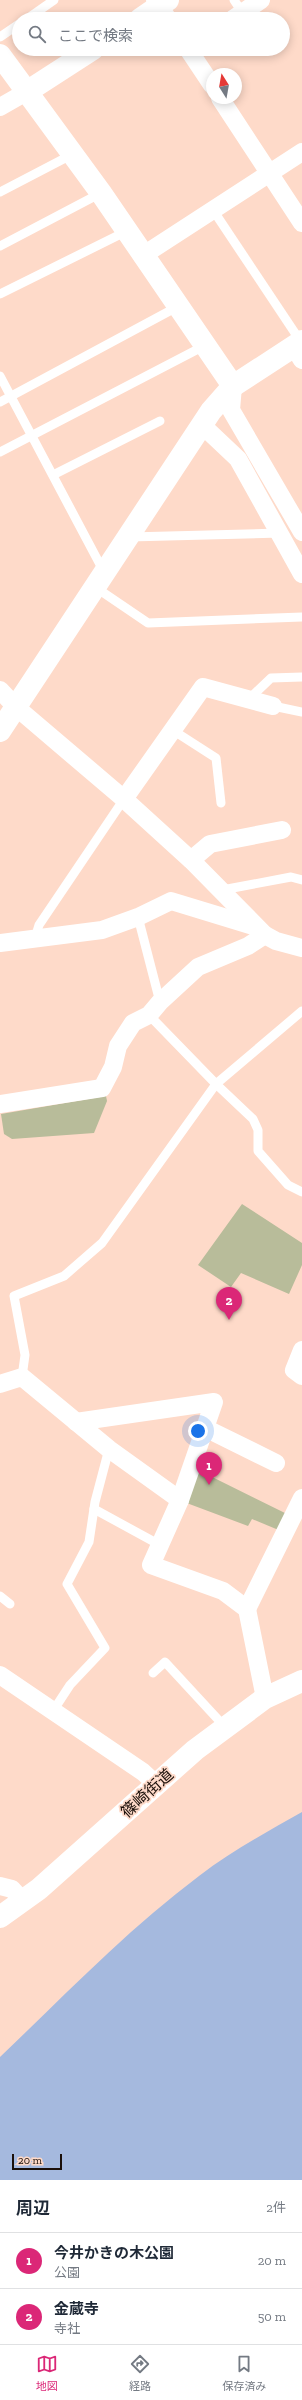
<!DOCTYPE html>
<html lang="ja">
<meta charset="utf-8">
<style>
:root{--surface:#fff;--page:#f2f2f3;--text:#1f2937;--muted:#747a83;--line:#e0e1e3;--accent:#db2777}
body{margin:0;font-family:"Zilla Slab","Noto Sans JP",serif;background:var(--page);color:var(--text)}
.compass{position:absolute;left:206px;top:68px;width:36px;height:36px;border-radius:50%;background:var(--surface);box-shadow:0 2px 10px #0003;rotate:349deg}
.scale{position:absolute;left:12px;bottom:10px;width:50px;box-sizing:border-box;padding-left:4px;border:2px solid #1b100a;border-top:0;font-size:11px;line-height:14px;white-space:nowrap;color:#1b100a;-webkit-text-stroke:3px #fedac9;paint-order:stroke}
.you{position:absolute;left:198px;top:1431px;width:14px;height:14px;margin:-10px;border:3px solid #fff;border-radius:50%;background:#1a73e8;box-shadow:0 0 0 6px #1a73e833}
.badge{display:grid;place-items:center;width:26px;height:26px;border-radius:50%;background:var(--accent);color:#fff;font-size:13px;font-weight:700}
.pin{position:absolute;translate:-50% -33px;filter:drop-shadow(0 1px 2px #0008)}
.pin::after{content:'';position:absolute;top:21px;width:14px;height:12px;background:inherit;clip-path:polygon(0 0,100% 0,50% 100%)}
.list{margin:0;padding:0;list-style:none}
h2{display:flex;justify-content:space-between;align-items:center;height:52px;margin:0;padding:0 16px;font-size:17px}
h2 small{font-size:13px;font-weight:400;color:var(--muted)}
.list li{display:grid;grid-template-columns:26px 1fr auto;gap:12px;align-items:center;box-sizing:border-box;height:56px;padding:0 16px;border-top:1px solid var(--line)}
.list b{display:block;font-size:15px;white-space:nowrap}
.list p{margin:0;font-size:13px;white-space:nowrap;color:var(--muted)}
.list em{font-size:13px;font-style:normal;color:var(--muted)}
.icon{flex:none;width:22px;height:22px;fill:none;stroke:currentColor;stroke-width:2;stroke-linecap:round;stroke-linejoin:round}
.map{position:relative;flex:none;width:302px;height:2180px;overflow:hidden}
.search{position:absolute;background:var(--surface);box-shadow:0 2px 10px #0003;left:12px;right:12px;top:12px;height:44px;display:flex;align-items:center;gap:10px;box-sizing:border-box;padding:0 14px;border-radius:22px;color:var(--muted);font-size:15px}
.sheet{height:164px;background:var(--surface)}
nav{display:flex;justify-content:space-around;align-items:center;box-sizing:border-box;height:56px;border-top:1px solid var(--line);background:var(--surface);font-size:11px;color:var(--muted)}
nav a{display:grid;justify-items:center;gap:2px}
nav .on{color:var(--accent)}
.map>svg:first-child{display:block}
</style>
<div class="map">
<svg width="302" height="2180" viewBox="0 0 302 2180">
<rect width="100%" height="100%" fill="#fedac9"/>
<g fill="#b8bc9a">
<polygon points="106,1096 107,1101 94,1133 12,1139 4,1134 1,1114"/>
<polygon points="242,1204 302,1243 302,1265 289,1294 241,1273 231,1287 198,1265"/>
<polygon points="196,1469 289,1515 281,1531 252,1519 248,1526 184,1502"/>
</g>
<path fill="#a5b9de" d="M302 1812V2180H0V2057C65 1995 127 1930 199 1876 231 1851 267 1832 302 1812Z"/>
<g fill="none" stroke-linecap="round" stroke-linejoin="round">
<g stroke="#fff" stroke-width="9">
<polyline points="234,0 242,12"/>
<polyline points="27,19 54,0"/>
<polyline points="0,37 19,24"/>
<polyline points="0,192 73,154"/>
<polyline points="213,210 301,342"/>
<polyline points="0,246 101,193"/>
<polyline points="0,294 127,231"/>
<polyline points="0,376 104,572"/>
<polyline points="0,402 177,307"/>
<polyline points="0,452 204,346"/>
<polyline points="53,475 160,421"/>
<polyline points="129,537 280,533"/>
<polyline points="95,587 148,623 302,617"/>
<polyline points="250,698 271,678 302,677"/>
<polyline points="273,706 302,712"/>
<polyline points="174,731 216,758 221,803"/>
<polyline points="222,890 291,877 302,880"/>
<polyline points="138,917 160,1002"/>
<polyline points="35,938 39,925 124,799"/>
<polyline points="149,1015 216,1084 253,1119 258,1130 258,1151 288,1185 302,1192"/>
<polyline points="22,1377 25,1355 14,1296 64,1276 102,1243 216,1084 302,1011"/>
<polyline points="94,1509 160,1545"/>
<polyline points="0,1596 10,1604"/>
<polyline points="153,1673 165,1662 225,1727"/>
<polyline points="53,1711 70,1685 105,1648 67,1584 89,1542 95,1502 109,1449"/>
</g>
<g stroke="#fff" stroke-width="18">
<polyline points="155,0 168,19"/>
<polyline points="233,19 261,0"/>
<polyline points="188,49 212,85"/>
<polyline points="220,98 302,223"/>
<polyline points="0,107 28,91"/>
<polyline points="142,256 302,152"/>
<polyline points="294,347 302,360"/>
<polyline points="233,386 231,410 302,532"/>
<polyline points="202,425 238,459 302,574"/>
<polyline points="0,690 16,707 124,799 191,860 265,935 276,941 302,948"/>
<polyline points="124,799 203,687 273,706"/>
<polyline points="191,860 210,844 282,830"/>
<polyline points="0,943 102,930 138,917 171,901 256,927"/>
<polyline points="0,1104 102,1088 113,1067 118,1046 133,1023 149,1015 160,1002 198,967 248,946 265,935"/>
<polyline points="302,1350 294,1370 302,1376"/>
<polyline points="0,1384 22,1377 109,1449 180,1500 151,1565 223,1591 247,1609 265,1698"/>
<polyline points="76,1422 214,1402 180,1500"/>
<polyline points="205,1428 276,1463"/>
<polyline points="247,1609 302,1498"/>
<polyline points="0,1675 143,1772 156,1784"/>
<polyline points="0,1886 12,1889 23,1901"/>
</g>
<g stroke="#fff" stroke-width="22">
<polyline points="140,19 168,0"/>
<polyline points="0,55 101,193 233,386"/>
<polyline points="28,91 93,49"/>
<polyline points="0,731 211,411 233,386 302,341"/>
</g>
<polyline stroke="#fff" stroke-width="22" points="0,1917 39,1889 195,1750 265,1698 302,1681"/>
</g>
<g text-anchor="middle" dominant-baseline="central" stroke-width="3.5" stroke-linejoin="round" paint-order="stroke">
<g font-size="16" fill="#1b100a" stroke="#fedac9">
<text transform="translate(147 1793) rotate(-42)">篠崎街道</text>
</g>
</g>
</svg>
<svg class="compass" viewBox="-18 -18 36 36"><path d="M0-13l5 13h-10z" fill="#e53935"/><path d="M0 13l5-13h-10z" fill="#747a83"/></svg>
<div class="scale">20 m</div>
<div class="you"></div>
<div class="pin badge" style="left:209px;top:1485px">1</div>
<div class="pin badge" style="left:229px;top:1320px">2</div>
<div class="search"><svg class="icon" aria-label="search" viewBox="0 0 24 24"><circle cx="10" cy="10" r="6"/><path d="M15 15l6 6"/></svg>ここで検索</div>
</div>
<section class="sheet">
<h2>周辺<small>2件</small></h2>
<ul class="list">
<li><span class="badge">1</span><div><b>今井かきの木公園</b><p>公園</p></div><em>20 m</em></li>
<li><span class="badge">2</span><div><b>金蔵寺</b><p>寺社</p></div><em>50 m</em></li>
</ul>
</section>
<nav>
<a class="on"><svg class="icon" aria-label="map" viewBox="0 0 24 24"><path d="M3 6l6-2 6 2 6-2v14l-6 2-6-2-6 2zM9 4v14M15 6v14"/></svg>地図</a>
<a><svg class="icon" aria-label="directions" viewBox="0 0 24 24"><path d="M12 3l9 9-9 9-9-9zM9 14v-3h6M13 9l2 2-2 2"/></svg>経路</a>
<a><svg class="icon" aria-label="saved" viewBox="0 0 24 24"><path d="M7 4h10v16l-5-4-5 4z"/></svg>保存済み</a>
</nav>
